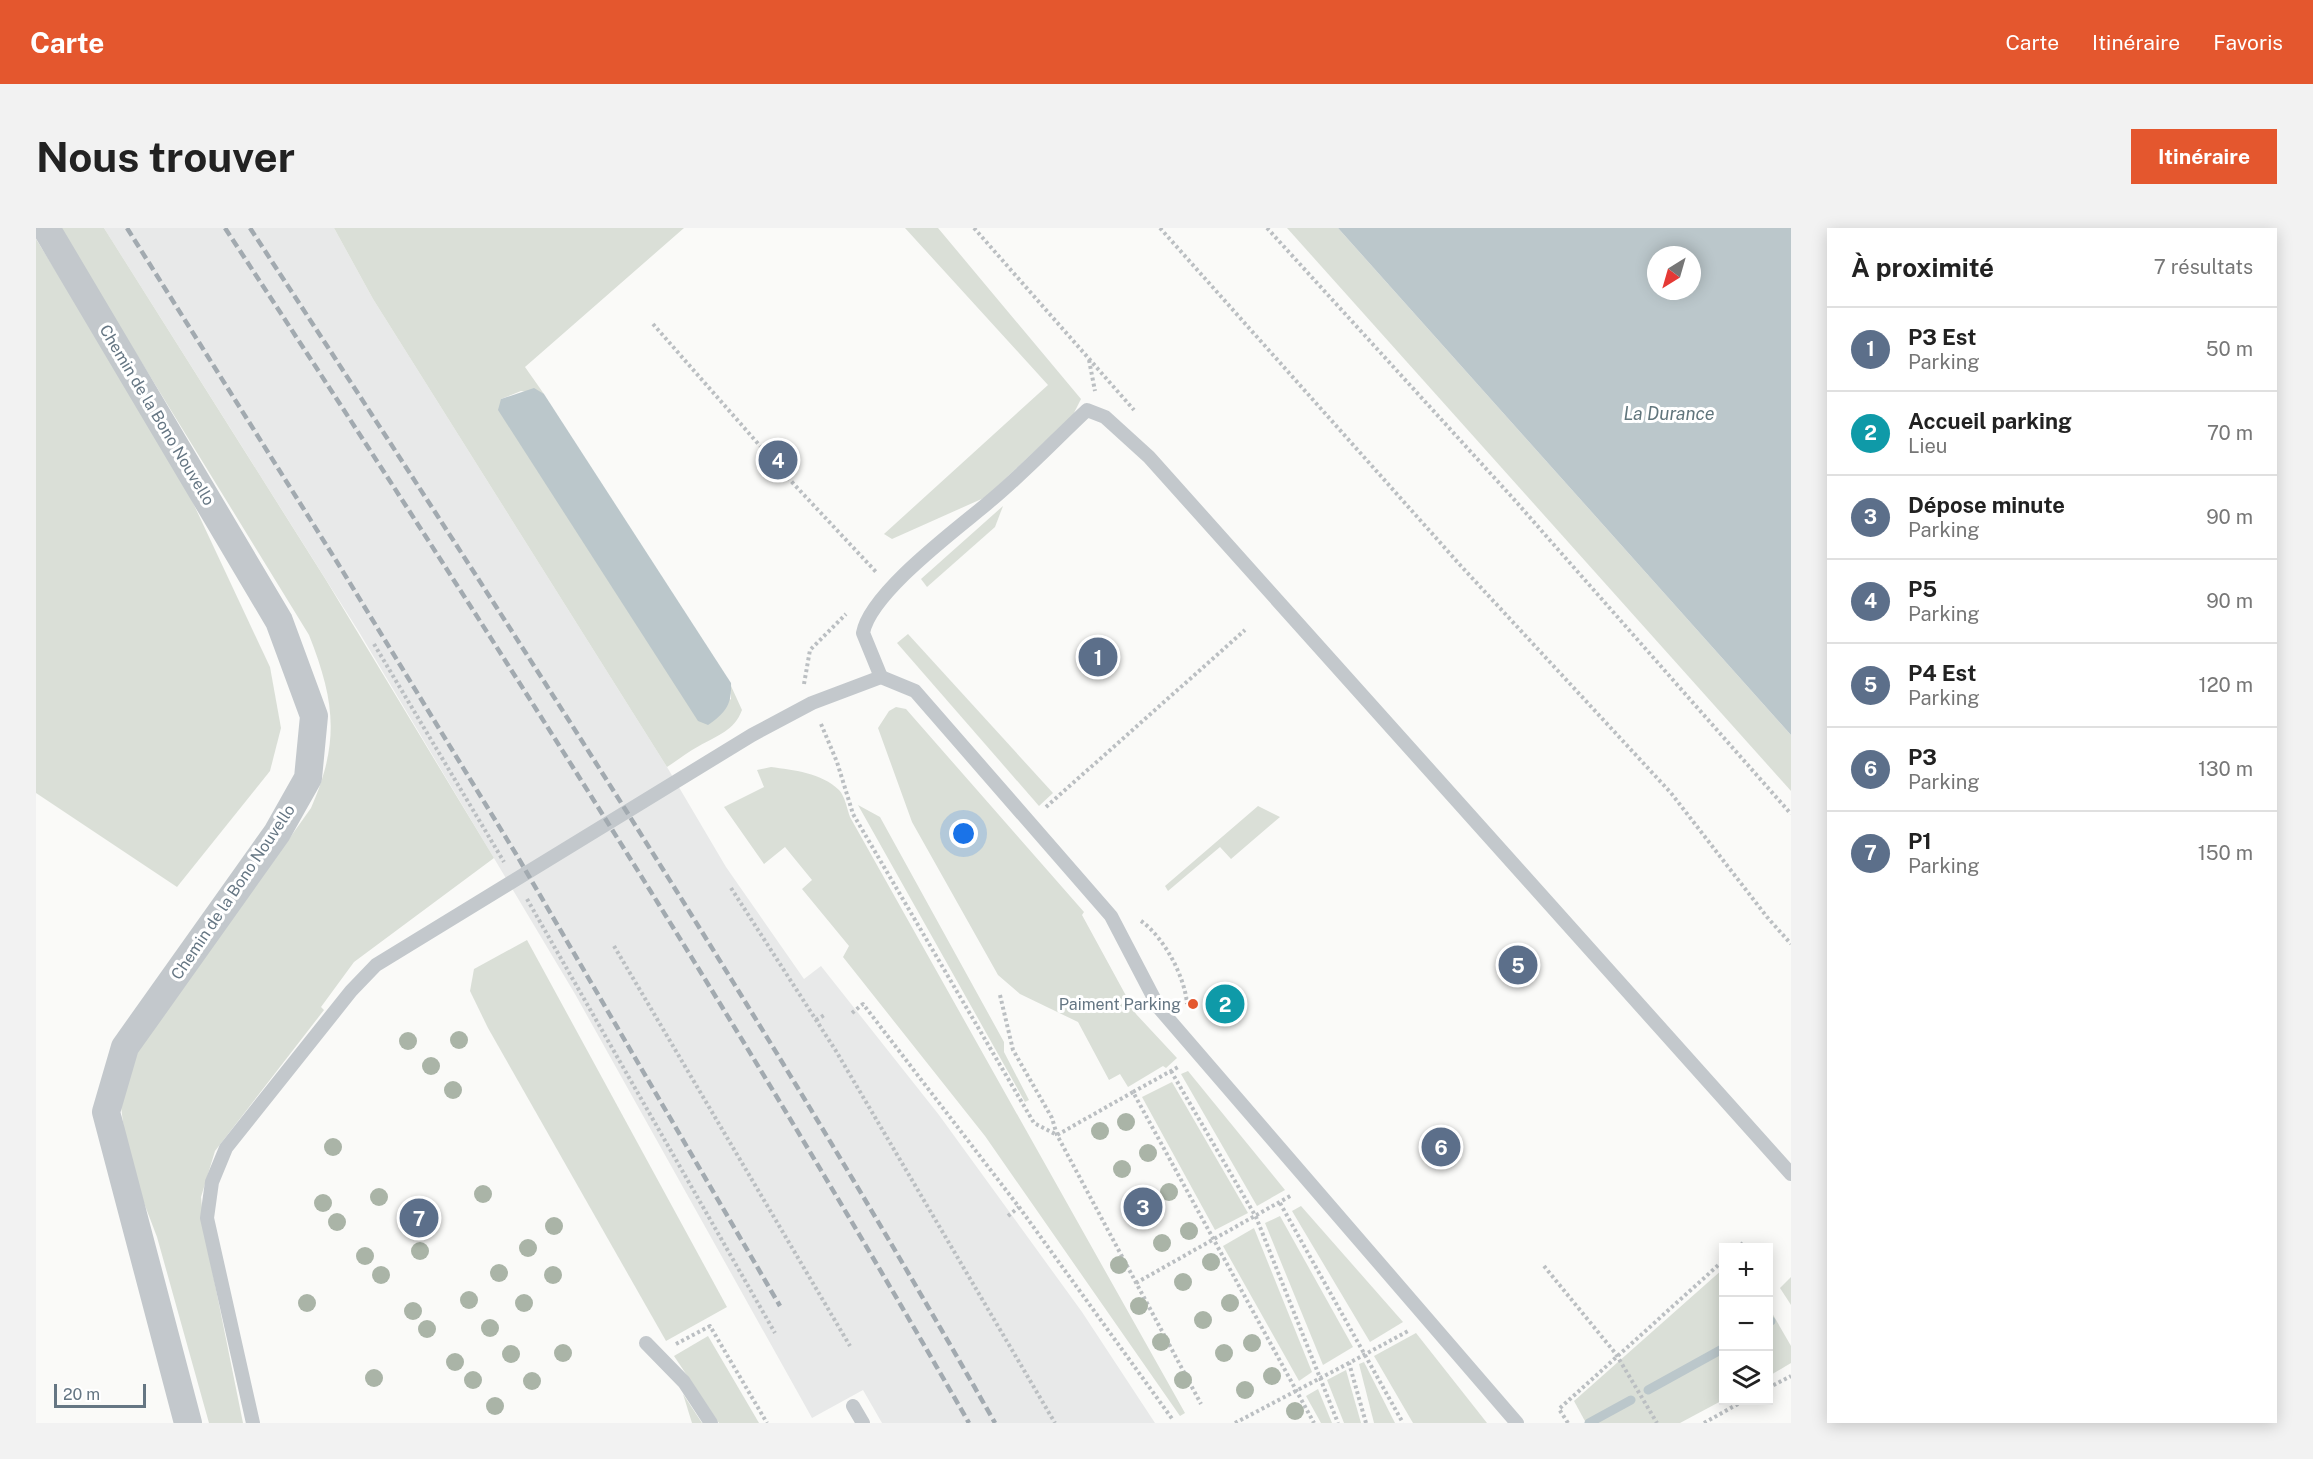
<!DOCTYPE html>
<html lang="fr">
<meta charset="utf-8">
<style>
:root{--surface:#fff;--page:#f2f2f2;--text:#222;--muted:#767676;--line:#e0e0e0;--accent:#e4572e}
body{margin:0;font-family:"Public Sans",sans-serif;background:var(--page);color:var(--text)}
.controls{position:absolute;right:18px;bottom:18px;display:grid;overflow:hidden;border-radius:0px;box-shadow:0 3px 15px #0003}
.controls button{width:54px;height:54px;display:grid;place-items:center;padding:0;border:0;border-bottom:2px solid var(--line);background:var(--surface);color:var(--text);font:30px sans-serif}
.compass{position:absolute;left:1611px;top:18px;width:54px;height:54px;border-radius:50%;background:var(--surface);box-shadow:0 3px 15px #0003;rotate:217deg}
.scale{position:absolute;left:18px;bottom:15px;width:92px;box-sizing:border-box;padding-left:6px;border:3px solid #657683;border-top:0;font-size:16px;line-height:21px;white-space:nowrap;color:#657683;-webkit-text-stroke:4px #fff;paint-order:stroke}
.you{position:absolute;left:928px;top:606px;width:21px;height:21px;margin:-15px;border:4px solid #fff;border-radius:50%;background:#1a73e8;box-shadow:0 0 0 9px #1a73e833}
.badge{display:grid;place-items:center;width:39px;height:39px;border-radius:50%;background:var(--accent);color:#fff;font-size:20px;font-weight:700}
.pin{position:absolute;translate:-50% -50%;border:3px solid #fff;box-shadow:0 2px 6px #0006}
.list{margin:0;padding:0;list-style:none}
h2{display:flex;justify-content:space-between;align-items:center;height:78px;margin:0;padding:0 24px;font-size:26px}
h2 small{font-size:20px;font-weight:400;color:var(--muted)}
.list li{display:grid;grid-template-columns:39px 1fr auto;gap:18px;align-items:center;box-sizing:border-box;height:84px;padding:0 24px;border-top:2px solid var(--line)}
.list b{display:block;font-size:22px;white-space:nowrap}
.list p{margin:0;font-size:20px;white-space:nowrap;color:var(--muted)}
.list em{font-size:20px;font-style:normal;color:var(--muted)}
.icon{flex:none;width:33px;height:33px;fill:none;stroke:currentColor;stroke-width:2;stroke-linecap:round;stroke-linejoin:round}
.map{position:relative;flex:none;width:1755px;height:1195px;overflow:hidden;border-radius:0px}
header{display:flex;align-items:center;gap:36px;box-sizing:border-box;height:84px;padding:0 30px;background:var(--accent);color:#fff}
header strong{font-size:28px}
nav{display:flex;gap:33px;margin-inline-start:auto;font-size:21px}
.intro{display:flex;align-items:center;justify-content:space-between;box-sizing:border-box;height:144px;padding:0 36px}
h1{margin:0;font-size:42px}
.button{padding:15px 27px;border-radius:0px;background:var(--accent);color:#fff;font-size:21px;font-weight:700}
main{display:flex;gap:36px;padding:0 36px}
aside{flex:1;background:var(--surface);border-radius:0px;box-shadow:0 3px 15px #0003}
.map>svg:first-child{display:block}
</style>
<header>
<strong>Carte</strong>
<nav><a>Carte</a><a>Itinéraire</a><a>Favoris</a></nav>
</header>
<div class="intro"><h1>Nous trouver</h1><a class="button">Itinéraire</a></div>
<main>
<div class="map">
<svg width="1755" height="1195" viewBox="0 0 1755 1195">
<rect width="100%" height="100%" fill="#fafaf8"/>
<polygon fill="#e8e9e9" points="68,0 298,0 337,71 631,539 690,639 768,751 785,738 903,887 1046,1084 1119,1195 846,1195 827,1162 776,1190 539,766 323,404"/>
<g fill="#dadfd7">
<path d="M23 0H68L290 352 458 630 318 734 285 779 288 782 179 923 165 969 168 1002 207 1195H173L121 1009 92 933 84 871 100 826 275 580C304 514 299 473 273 407Z"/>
<path d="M298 0H648L489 139 508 166 485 163 465 171 695 472V458L706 482C698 503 682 507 663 518 652 524 642 532 631 539L337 71Z"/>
<polygon points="869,0 902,0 1045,171 1037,187 950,269 856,311 848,306 1012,157"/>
<polygon points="1251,0 1302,0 1755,507 1755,563"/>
<polygon points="0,11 136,230 234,439 245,500 234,543 141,659 0,565"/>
<polygon points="967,278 959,299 891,359 885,351"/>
<polygon points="872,406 1017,565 1003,578 861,415"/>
<polygon points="860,479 870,481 1048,684 1046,687 1100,786 1141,830 1130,840 1127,838 1092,859 1084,846 1073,852 1042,794 984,766 962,747 876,594 842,500 853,483"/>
<path d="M735 539C757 542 786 545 803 562 809 568 811 581 814 589L1149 1185 1144 1188 949 908 807 729 813 718 766 661 776 652 749 619 728 636 688 579 728 559 721 542Z"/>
<polygon points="822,577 844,589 968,814 968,824 993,872 989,874"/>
<polygon points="1222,578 1244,589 1195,631 1184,619 1132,663 1129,658"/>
<polygon points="491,712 691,1079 630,1113 452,800 434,763 438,741"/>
<polygon points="1152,843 1249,962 1221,978 1145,846"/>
<polygon points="1136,854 1212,985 1179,1002 1106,869"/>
<polygon points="1265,978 1367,1094 1334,1114 1256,983"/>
<polygon points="1244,988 1317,1119 1287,1137 1229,995"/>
<polygon points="1218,1000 1276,1144 1263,1153 1187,1018"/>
<polygon points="1687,1041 1687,1172 1644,1195 1550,1195 1538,1173"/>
<polygon points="1755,1049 1755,1077 1744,1060"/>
<polygon points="1732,1078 1755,1118 1755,1135 1733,1148"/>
<polygon points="1380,1105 1451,1195 1377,1195 1338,1128"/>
<polygon points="672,1108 723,1195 683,1195 638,1128"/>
<polygon points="1328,1134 1359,1195 1338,1195 1323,1136"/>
<polygon points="1310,1142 1325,1195 1308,1195 1291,1152"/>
<polygon points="1282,1161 1296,1195 1285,1195 1270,1168"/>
<polygon points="647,1166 666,1195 656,1195"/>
</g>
<g fill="#bbc7cb" fill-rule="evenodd">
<path d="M1302 0H1755V507ZM1620 27H1656V63H1620Z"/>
<path d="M498 160 508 166 695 455C696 477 689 485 672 497L662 493 462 182 465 171Z"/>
</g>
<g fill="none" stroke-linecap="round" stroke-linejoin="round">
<g stroke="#bbc7cb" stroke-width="9">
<polyline points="1732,1095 1735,1093"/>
<polyline points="1612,1162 1688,1120"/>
<polyline points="1553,1195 1595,1172"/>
</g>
<g stroke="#bbbfc2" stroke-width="4" stroke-dasharray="3 3" stroke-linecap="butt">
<polyline points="938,0 1098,182"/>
<polyline points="1124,0 1425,338 1635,565 1731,689 1755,716"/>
<polyline points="1231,0 1475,268 1755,586"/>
<polyline points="617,96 754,252 841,345"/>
<polyline points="1053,132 1059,163"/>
<polyline points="338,416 468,634"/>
<polyline points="768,456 774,422 810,386"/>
<polyline points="785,496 801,534 817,586 998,895 1021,907 1097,864 1278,1195"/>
<polyline points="1010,579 1209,402"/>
<polyline points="695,660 800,823 1019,1195"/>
<polyline points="491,671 739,1105"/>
<path d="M1105 693C1128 709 1149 749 1151 776"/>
<polyline points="578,718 814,1118"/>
<polyline points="964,767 977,822 1016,890 1021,907 1165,1176"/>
<polyline points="816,785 827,776 983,979 1137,1192"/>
<polyline points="780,792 790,786"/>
<polyline points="1135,843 1220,989 1302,1195"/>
<polyline points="1097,864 1144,838"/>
<polyline points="1244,975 1367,1195"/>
<polyline points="972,988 983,979"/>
<polyline points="1701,1020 1707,1015"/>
<polyline points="1508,1038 1580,1126 1621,1195"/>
<polyline points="1100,1055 1256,967"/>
<polyline points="640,1116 674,1098 731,1195"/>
<polyline points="1732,1160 1755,1148"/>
<polyline points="1199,1195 1313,1135"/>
<polyline points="1330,1195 1313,1135 1374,1102"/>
<polyline points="1532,1195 1523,1181 1688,1032"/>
<polyline points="1668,1195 1709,1172"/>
</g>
<g stroke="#c3c8cc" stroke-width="14">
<path d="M845 449 827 405C834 365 921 301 953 274 987 246 1019 212 1051 182L1069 189 1113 229 1755 946"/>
<polyline points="610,1115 648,1154 675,1195"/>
<polyline points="817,1178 827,1195"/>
<polyline points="217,1195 171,990 176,954 190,920 315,763 340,737 716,507 776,475 845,449 879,463 1075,688 1123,780 1481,1195"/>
</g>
<polyline stroke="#c3c8cc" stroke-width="28" points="10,0 243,393 278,488 272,550 241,605 89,819 70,884 152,1195"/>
<g stroke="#a2aab0" stroke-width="4.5" stroke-dasharray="9 4.5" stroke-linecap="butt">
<polyline points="91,0 301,334 480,626 744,1078"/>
<path d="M189 0C446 392 700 788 933 1195"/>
<path d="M214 0C471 393 727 787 959 1195"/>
</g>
</g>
<g fill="#aab4a7">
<circle cx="423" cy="812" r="9"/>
<circle cx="372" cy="813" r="9"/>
<circle cx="395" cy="838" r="9"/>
<circle cx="417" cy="862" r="9"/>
<circle cx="1090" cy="894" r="9"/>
<circle cx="1064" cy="903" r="9"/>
<circle cx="297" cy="919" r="9"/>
<circle cx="1112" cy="925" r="9"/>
<circle cx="1086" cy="941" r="9"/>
<circle cx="1133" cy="964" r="9"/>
<circle cx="447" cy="966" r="9"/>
<circle cx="343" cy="969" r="9"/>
<circle cx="287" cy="975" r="9"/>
<circle cx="1105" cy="979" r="9"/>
<circle cx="301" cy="994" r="9"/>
<circle cx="518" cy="998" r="9"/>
<circle cx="1153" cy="1003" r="9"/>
<circle cx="1126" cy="1015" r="9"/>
<circle cx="492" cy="1020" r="9"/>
<circle cx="384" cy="1023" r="9"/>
<circle cx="329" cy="1028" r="9"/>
<circle cx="1175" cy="1034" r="9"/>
<circle cx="1083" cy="1037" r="9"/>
<circle cx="463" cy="1045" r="9"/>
<circle cx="345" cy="1047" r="9"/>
<circle cx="517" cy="1047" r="9"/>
<circle cx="1147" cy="1054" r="9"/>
<circle cx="433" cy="1072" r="9"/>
<circle cx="271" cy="1075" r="9"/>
<circle cx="488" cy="1075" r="9"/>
<circle cx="1194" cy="1075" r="9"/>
<circle cx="1103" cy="1078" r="9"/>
<circle cx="377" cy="1083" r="9"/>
<circle cx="1167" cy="1092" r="9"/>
<circle cx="454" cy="1100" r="9"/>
<circle cx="391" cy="1101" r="9"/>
<circle cx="1125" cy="1114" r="9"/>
<circle cx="1216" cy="1115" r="9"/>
<circle cx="527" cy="1125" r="9"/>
<circle cx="1188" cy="1125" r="9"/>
<circle cx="475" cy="1126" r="9"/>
<circle cx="419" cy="1134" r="9"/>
<circle cx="1236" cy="1148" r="9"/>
<circle cx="338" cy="1150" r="9"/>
<circle cx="437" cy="1152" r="9"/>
<circle cx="1147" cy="1152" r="9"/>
<circle cx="496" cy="1153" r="9"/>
<circle cx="1209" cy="1162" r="9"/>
<circle cx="459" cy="1178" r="9"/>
<circle cx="1259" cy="1183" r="9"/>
</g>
<circle fill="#e4572e" stroke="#fff" stroke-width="2" cx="1157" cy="776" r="6"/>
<g text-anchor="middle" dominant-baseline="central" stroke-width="6" stroke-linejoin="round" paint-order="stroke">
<g font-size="16" fill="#657683" stroke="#fff">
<text transform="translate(121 187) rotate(59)">Chemin de la Bono Nouvello</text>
<text transform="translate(197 664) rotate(-56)">Chemin de la Bono Nouvello</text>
</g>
<g font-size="16" fill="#657683" stroke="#fff" text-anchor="end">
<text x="1145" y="776">Paiment Parking</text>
</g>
<g font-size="18" font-style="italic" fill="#60757c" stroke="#fff">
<text x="1633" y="185">La Durance</text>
</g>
</g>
</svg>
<div class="controls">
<button>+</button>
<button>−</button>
<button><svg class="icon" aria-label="layers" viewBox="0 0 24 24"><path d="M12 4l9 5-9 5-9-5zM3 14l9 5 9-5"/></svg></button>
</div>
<svg class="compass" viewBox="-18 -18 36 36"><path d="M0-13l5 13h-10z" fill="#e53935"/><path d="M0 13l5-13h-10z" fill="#767676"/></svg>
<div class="scale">20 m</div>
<div class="you"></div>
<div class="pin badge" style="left:1062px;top:429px;background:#5c6f8a">1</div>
<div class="pin badge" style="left:1189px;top:776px;background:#0f9aa8">2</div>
<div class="pin badge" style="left:1107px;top:979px;background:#5c6f8a">3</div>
<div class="pin badge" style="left:742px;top:232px;background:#5c6f8a">4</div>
<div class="pin badge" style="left:1482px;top:737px;background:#5c6f8a">5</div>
<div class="pin badge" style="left:1405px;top:919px;background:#5c6f8a">6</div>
<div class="pin badge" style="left:383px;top:990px;background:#5c6f8a">7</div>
</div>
<aside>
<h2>À proximité<small>7 résultats</small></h2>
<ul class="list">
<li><span class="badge" style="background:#5c6f8a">1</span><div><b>P3 Est</b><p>Parking</p></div><em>50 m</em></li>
<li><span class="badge" style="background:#0f9aa8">2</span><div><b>Accueil parking</b><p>Lieu</p></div><em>70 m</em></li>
<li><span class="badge" style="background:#5c6f8a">3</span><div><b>Dépose minute</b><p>Parking</p></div><em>90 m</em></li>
<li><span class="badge" style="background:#5c6f8a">4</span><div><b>P5</b><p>Parking</p></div><em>90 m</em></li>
<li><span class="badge" style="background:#5c6f8a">5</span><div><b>P4 Est</b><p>Parking</p></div><em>120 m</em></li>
<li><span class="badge" style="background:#5c6f8a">6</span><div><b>P3</b><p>Parking</p></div><em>130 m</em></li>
<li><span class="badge" style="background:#5c6f8a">7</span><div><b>P1</b><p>Parking</p></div><em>150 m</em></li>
</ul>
</aside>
</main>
